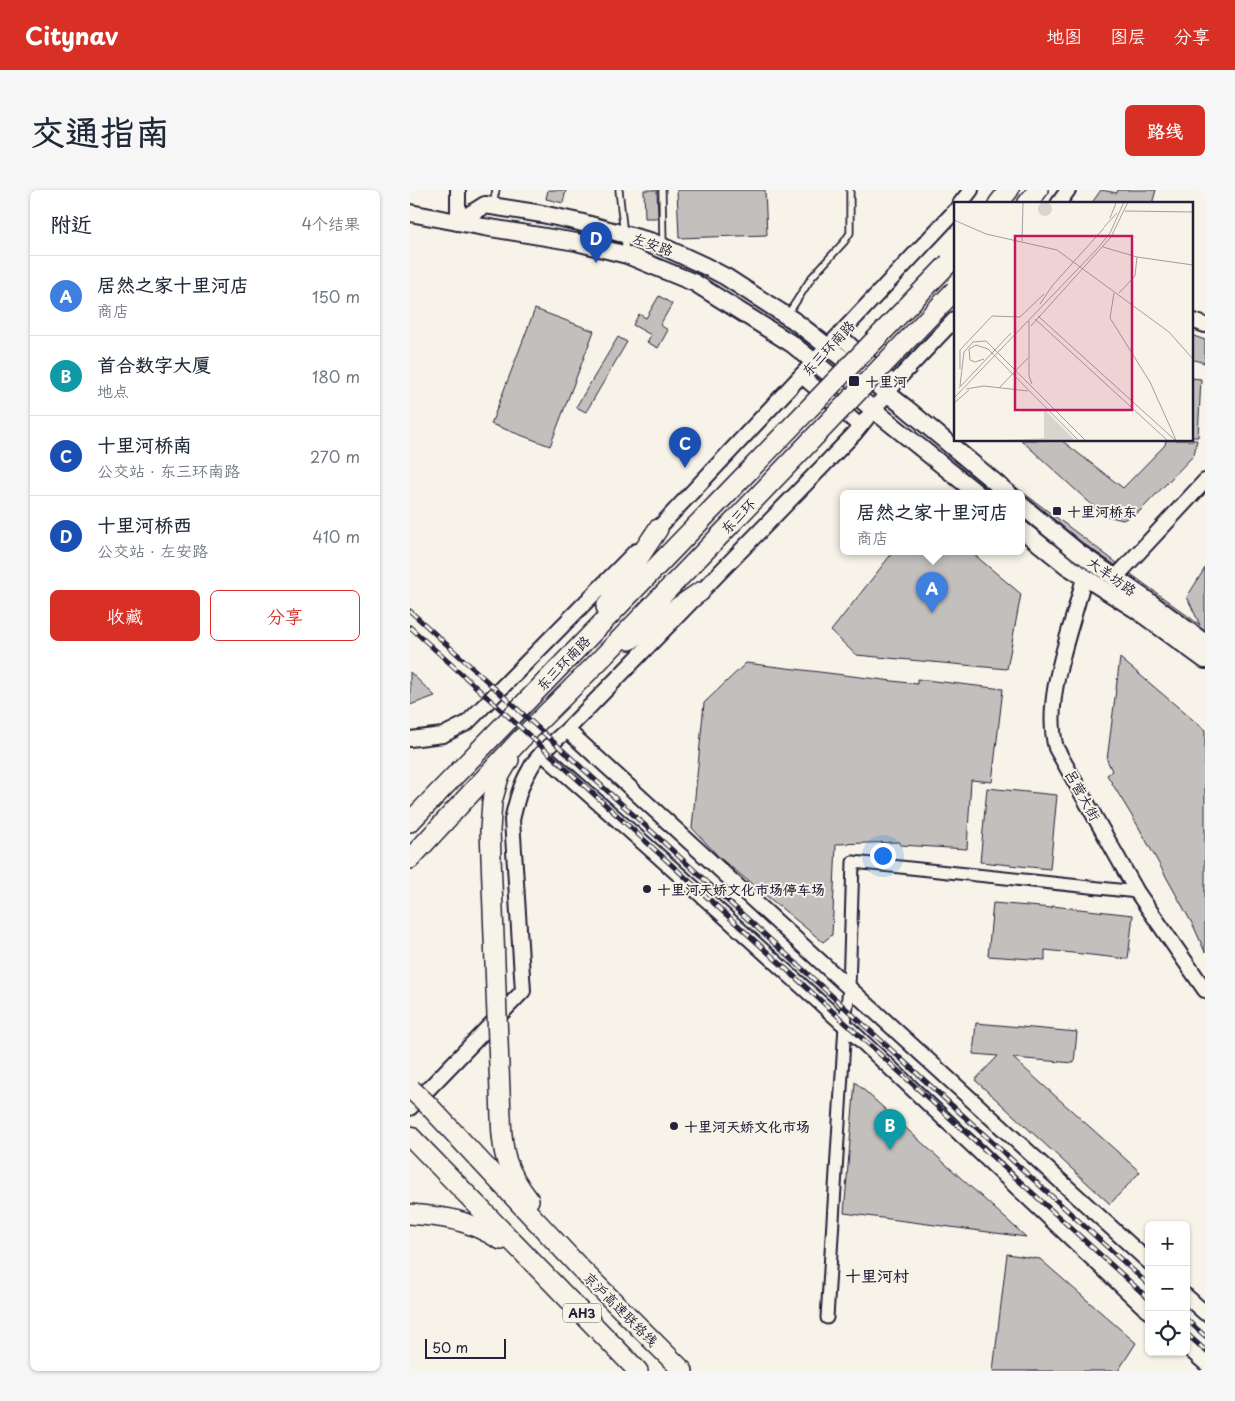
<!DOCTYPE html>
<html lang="zh">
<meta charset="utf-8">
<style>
:root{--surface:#fff;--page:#f6f6f7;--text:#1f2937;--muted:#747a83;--line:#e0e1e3;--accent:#d93025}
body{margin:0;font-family:"Playpen Sans","LXGW WenKai TC",sans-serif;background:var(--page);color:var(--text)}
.controls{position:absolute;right:15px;bottom:15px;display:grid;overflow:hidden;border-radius:8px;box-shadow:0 1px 4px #0004}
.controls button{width:45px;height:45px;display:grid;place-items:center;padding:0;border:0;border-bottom:1px solid var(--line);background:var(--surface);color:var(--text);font:25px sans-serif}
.scale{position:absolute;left:15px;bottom:12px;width:81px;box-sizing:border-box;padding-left:5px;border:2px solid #22223b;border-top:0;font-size:14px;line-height:18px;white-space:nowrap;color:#22223b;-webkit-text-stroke:4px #f7f3e8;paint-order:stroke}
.you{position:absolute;left:472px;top:665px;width:18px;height:18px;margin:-12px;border:4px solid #fff;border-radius:50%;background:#1a73e8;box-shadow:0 0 0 8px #1a73e833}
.badge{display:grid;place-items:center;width:32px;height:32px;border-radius:50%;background:var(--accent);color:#fff;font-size:16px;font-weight:700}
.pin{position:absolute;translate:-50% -41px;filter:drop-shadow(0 1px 2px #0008)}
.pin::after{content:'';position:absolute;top:26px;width:18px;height:15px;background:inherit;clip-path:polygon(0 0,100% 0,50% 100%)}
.popup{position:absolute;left:430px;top:300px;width:185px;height:65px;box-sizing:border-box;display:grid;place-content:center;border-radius:8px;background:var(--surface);filter:drop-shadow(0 1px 4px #0005);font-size:16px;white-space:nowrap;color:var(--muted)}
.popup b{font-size:19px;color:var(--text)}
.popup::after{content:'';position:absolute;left:50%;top:100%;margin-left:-10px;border:10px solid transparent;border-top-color:var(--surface)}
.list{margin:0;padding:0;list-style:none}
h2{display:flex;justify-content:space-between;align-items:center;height:65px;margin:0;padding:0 20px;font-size:21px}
h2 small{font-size:16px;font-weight:400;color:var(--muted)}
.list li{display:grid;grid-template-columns:32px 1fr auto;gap:15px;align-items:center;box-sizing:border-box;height:80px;padding:0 20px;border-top:1px solid var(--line)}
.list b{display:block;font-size:19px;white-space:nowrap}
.list p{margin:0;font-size:16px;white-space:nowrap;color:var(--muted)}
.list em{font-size:16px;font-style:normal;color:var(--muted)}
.actions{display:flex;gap:10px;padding:15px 20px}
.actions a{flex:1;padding:11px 0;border:1px solid var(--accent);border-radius:8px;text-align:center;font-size:18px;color:var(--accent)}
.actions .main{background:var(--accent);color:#fff}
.icon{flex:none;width:28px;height:28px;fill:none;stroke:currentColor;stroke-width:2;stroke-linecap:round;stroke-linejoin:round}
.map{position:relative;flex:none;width:795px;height:1181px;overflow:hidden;border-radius:8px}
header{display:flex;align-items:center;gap:30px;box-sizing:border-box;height:70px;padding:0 25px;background:var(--accent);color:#fff}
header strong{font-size:24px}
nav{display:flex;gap:28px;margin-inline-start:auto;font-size:18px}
.intro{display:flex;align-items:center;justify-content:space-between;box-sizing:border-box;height:120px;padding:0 30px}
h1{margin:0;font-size:35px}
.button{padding:12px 22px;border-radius:8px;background:var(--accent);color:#fff;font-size:18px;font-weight:700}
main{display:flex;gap:30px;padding:0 30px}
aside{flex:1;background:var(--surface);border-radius:8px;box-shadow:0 1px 4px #0004}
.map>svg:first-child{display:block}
</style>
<header>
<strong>Citynav</strong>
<nav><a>地图</a><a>图层</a><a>分享</a></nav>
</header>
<div class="intro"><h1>交通指南</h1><a class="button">路线</a></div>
<main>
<aside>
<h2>附近<small>4个结果</small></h2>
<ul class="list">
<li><span class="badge" style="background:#3f7fe0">A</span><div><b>居然之家十里河店</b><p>商店</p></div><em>150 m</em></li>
<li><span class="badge" style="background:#0f9aa8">B</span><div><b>首合数字大厦</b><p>地点</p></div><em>180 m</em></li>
<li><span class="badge" style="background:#1a4fb4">C</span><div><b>十里河桥南</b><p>公交站 · 东三环南路</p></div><em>270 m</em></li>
<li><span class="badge" style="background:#1a4fb4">D</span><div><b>十里河桥西</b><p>公交站 · 左安路</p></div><em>410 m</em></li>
</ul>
<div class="actions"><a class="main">收藏</a><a>分享</a></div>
</aside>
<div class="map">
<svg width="795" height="1181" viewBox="0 0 795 1181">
<rect width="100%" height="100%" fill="#f7f3e8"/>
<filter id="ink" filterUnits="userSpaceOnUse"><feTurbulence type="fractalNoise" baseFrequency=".02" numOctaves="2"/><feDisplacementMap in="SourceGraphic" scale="10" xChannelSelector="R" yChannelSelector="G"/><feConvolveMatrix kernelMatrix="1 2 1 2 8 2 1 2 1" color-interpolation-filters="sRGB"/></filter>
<g filter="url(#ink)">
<g fill="#c2bfbd" stroke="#22223b">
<polygon points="138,0 156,0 153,13 136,9"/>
<polygon points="234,0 247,0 248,28 235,28"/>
<polygon points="267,0 355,0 357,45 269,48"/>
<polygon points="691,0 707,3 708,0 746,0 742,14 681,14"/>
<polygon points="249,106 262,114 250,135 258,140 248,158 237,152 241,145 223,135 229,124 236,128"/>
<polygon points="125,119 184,141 140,256 81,234"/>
<polygon points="781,145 795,150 795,173 781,169"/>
<polygon points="208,147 217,152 176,222 166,217"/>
<polygon points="781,188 791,189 788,247 781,247"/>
<polygon points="611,250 651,250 713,298 755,255 756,250 787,250 784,265 730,321 713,330 693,325"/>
<polygon points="606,297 611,301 707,373 705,375 674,354 617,307 609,304"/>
<polygon points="483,362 561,362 611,404 597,479 446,465 421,441"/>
<polygon points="795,378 795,441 719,385 721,384 790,435 777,407"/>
<polygon points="710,468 795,540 795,762 784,737 728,636 697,585 702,581 697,570"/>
<polygon points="336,473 507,494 507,489 593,499 582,592 561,590 557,659 490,655 490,652 426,654 422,745 413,752 310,668 282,638 294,513"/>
<polygon points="0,482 25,506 0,515"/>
<polygon points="577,598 647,605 640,679 570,672"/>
<polygon points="583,713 642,718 642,716 723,725 718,769 635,760 635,770 578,766"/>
<polygon points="566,833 667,842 664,873 603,868 730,982 700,1014 565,890 588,866 563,864"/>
<polygon points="445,892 616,1047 434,1023"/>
<polygon points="597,1064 630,1069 726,1153 708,1181 583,1181"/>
</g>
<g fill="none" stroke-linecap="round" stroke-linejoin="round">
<g stroke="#22223b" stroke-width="9">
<g id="service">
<polyline points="209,0 216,63"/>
<polyline points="252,0 253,54"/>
<polyline points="83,14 86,0"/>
<polyline points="378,124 402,87 434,52 440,43 440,0"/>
</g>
</g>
<g stroke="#22223b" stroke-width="15">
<polyline id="minor" points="417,1128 435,835 439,798 443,672 727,702"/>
</g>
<g stroke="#22223b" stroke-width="18">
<g id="tertiary">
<polyline points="550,14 561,0"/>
<polyline points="648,14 658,0"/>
<polyline points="48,32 48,0"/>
<polyline points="781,130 795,135"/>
<polyline points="430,146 484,194"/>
<polyline points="392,186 450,236"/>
<polyline points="241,346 545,21"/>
<path d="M674 387C663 438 632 507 646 558L727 702 795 800"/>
<polyline points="705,388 795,291"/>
<polyline points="157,540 739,1072"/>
<polyline points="0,549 33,545 57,533 226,361"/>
<polyline points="132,563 245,663 439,839 739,1122"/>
<path d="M0 918 113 801 102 630C106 613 110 596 119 581 127 564 144 552 157 540L444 244 490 187 545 129"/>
<polyline points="776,1106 795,1123"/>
<polyline points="776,1156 795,1173"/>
</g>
</g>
<g stroke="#22223b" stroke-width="20">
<g id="secondary">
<polyline points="0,23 74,37 166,52 217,65 285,93 382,154 568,304"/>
<polyline points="48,32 75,15 132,24 169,32 243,52 295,76 316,87 386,132 496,218 599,304"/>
<polyline points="611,315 668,362 733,407 795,453"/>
<polyline points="611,339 657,376 725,419 795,470"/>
</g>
</g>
<g stroke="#22223b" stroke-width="22">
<g id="trunk">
<polyline points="588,14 599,0"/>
<polyline points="617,14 628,0"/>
<polyline points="196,417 248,339"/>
<polyline points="220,450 290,402"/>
<polyline points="0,632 306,315"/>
<polyline points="0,669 109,551 186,474 324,331"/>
<polyline points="86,800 80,640 82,612 89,587 99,570"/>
<polyline points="19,916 171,1079 273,1181"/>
<path d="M91 927C92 964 96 980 119 1010"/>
<polyline points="0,946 228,1181"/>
<path d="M0 1024C38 1027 58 1030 91 1050"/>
</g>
</g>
<use href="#service" stroke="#f7f3e8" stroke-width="5.5"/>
<use href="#minor" stroke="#f7f3e8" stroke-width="11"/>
<use href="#tertiary" stroke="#f7f3e8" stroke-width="14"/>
<use href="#secondary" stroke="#f7f3e8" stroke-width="16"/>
<use href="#trunk" stroke="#f7f3e8" stroke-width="19"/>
<g stroke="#22223b" stroke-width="5">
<g id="rail">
<polyline points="0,421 739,1095"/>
<polyline points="0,437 739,1109"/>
<polyline points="776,1129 795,1146"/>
<polyline points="776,1143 795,1160"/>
</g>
</g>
<use href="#rail" stroke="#f7f3e8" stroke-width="3" stroke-dasharray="9" stroke-linecap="butt"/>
<g stroke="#22223b" stroke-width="22" stroke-linecap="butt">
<g id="trunk-bridge">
<polyline points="306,315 539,73"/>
<polyline points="324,331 545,100"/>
<polyline points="86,800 91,927"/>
<polyline points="1,899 19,916"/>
</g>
</g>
<use href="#trunk-bridge" stroke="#f7f3e8" stroke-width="19"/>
</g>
</g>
<g fill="#22223b" stroke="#f7f3e8" stroke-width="2">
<rect x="438" y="185" width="12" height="12" rx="2.5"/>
<rect x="642" y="316" width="10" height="10" rx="2.5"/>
<circle cx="237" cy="699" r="5"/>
<circle cx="264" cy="936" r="5"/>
</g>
<g text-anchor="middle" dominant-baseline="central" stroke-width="4" stroke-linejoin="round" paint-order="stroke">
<rect fill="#f7f3e8" stroke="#62616f" stroke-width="1" x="153" y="1113.5" width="38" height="19" rx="4"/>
<g font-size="12" font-weight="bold" fill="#22223b">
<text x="172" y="1123">AH3</text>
</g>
<g font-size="14" fill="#22223b" stroke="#f7f3e8">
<text transform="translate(243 54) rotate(19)">左安路</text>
<text transform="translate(418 158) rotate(-47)">东三环南路</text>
<text transform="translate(328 326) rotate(-46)">东三环</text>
<text transform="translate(702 386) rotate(35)">大羊坊路</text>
<text transform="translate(153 473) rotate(-46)">东三环南路</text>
<text transform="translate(673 605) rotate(61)">吕营大街</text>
<text transform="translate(211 1119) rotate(45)">京沪高速联络线</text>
</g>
<g font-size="14" font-weight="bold" fill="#22223b" stroke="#f7f3e8" text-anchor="start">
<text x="455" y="191">十里河</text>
<text x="657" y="321">十里河桥东</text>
<text x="247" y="699">十里河天娇文化市场停车场</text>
<text x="274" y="936">十里河天娇文化市场</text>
</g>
<g font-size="16" font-weight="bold" fill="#22223b" stroke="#f7f3e8">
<text x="467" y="1085">十里河村</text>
</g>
</g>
<g transform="translate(544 12)">
<rect width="239" height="239" fill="#f7f3e8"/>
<path d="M84 7a7 7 0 1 1 14 0a7 7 0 1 1-14 0ZM90 207 121 238H51L90 236Z" fill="#d8d5cf"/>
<path fill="none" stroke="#a29fa3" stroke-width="1" d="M171 9 239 10M156 16 162 1M0 18 32 32 103 48 215 130 239 157M150 25 163 11M68 39 69 0M149 45 183 55 239 63M98 84 150 26M160 91 156 116 196 180 222 238M165 91 181 74 183 55M86 102 98 84M84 114 221 238M81 117 213 238M75 119V174L78 182M77 124 157 35 174 0M30 157 21 160 16 158 15 147 22 143 34 147 124 238M6 167V148L38 114 66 115 90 92M6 184 10 150 19 140 32 139 131 238M5 186 57 131M45 186 74 156M12 187 30 184 74 189M0 196 143 47 156 31 170 0M0 201 15 188"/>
<path fill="#c2185b" fill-opacity="0.15" stroke="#c2185b" stroke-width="2.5" d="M61 34H178V208H61Z"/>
<rect width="239" height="239" fill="none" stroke="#22223b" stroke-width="2.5"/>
</g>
</svg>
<div class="controls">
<button>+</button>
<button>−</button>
<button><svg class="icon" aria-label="locate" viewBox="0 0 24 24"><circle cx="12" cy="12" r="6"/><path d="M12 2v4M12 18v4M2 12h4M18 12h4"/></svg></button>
</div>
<div class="scale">50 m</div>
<div class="you"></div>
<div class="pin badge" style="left:522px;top:423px;background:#3f7fe0">A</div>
<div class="popup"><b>居然之家十里河店</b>商店</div>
<div class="pin badge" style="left:480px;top:960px;background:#0f9aa8">B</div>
<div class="pin badge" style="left:275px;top:278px;background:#1a4fb4">C</div>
<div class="pin badge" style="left:186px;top:73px;background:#1a4fb4">D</div>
</div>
</main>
